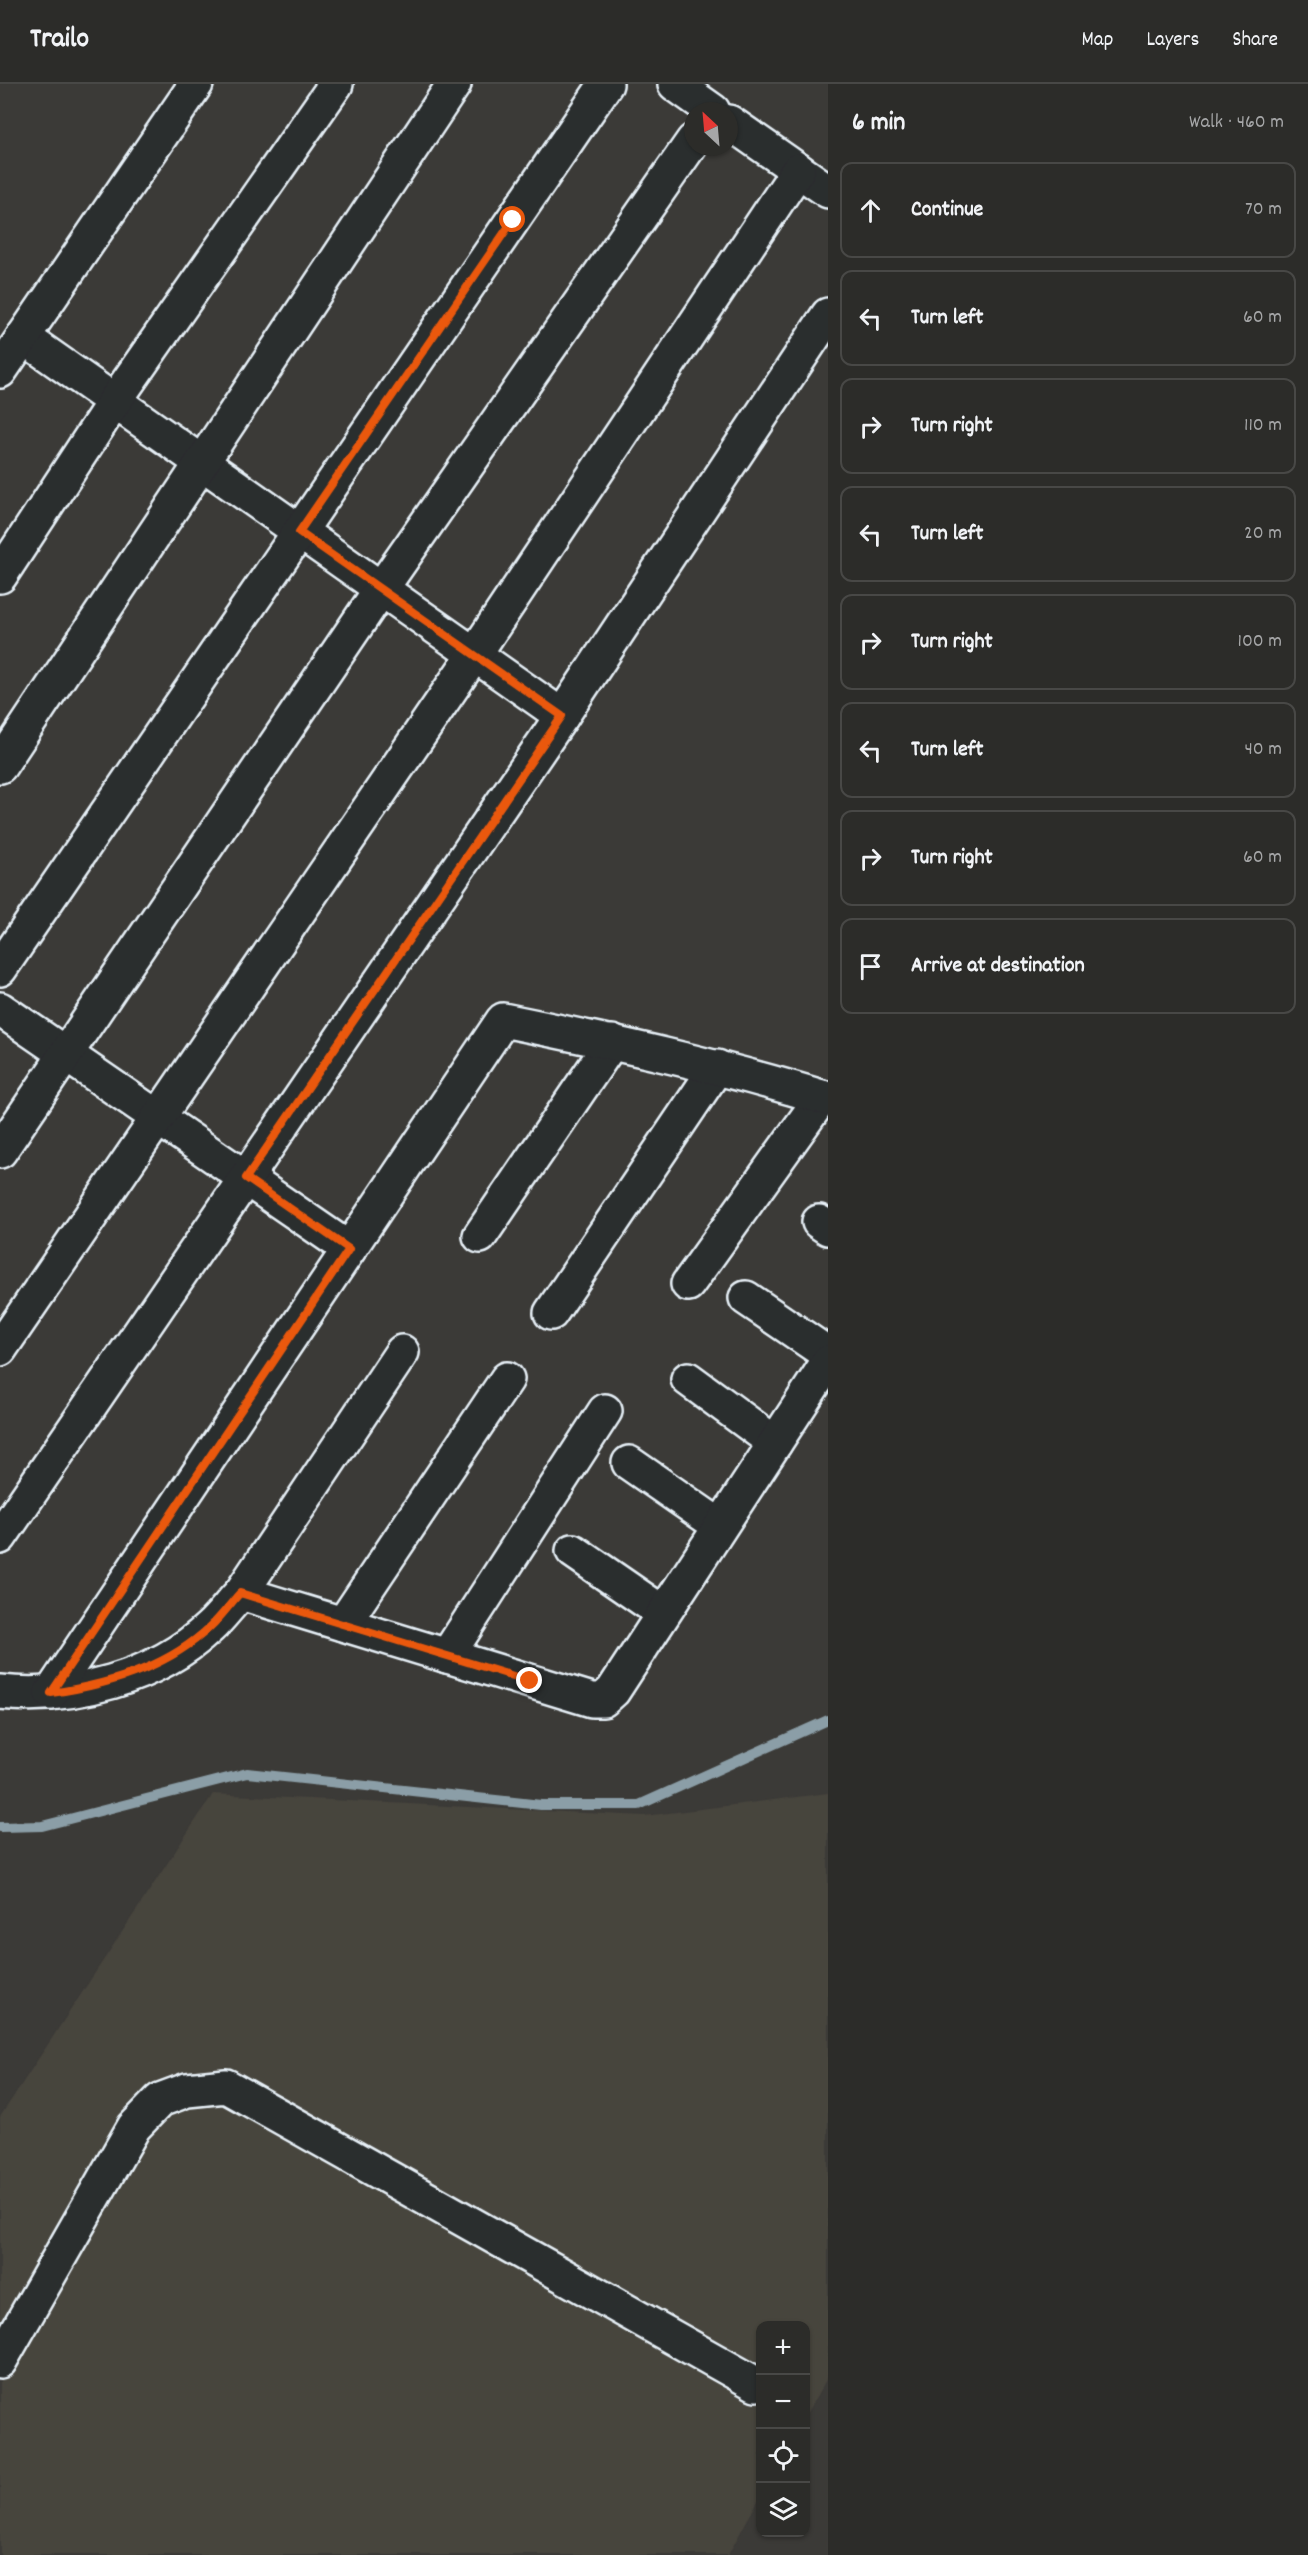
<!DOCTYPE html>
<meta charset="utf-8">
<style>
:root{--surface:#2c2c29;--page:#343431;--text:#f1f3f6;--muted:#a6a7a8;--line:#484846}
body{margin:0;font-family:Dekko,sans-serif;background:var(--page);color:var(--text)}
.controls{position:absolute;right:18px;bottom:18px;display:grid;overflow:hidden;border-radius:12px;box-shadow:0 2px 4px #0004}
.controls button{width:54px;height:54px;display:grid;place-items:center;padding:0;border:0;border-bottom:2px solid var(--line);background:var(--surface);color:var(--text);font:30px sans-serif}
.compass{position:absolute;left:684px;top:18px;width:54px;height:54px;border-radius:50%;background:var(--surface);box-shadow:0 2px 4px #0004;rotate:334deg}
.stop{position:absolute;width:18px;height:18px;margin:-14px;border:4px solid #ea580c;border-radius:50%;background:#fff}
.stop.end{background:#ea580c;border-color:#fff;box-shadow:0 2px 6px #0008}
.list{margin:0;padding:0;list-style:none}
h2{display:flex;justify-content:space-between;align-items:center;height:78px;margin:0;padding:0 24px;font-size:26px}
h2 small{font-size:20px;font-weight:400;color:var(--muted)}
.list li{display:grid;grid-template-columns:39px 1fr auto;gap:18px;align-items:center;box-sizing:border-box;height:96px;margin:0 12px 12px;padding:0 12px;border:2px solid var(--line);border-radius:12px}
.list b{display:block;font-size:22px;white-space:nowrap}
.list em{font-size:20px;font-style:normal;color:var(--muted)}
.icon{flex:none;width:33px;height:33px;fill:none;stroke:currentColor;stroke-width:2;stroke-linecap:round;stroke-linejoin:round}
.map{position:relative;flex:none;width:828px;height:2471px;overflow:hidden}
header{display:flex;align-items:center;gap:36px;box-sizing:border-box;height:84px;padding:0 30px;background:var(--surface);border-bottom:2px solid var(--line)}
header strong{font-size:28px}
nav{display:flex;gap:33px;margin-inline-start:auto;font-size:21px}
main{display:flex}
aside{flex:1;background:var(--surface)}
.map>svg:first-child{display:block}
</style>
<header>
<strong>Trailo</strong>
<nav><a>Map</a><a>Layers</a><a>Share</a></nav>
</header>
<main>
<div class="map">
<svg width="828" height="2471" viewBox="0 0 828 2471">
<rect width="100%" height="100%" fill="#3b3a37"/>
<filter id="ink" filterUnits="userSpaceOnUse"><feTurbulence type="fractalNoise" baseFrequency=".0167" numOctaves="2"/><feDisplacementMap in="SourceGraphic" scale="12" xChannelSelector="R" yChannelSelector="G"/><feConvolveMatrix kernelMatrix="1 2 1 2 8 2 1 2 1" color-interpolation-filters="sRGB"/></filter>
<g filter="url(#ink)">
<polygon fill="#47443d" points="828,1709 828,2292 806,2332 806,2242 760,2242 760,2413 728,2471 0,2471 0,2033 213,1710 644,1732"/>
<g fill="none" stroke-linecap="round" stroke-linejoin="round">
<polyline stroke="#8b9ea7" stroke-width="10" points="0,1743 42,1742 247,1689 541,1721 639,1721 828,1636"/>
<g stroke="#e8f1f8" stroke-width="38">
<g id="minor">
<polyline points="675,0 713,27"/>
<polyline points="729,38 828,107"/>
<polyline points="23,253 562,632"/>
<polyline points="0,287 196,0"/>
<polyline points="0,492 114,318 336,0"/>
<polyline points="0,682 454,0"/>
<polyline points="0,885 606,0"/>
<polyline points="0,925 349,1165"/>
<polyline points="0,1067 381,505 693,57"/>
<polyline points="819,1138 828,1144"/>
<polyline points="480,1152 612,958"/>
<polyline points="688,1200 822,1013"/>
<polyline points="746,1214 828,1270"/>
<polyline points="551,1229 717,983"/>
<polyline points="0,1265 474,571 798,86"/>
<polyline points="688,1295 775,1359"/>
<polyline points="629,1379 720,1442"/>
<polyline points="0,1453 562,632 828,231"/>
<polyline points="573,1467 663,1529"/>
<polyline points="241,1509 592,1616 603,1616 613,1607 828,1278"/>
<polyline points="343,1540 507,1295"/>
<polyline points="447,1572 605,1327"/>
<path d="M0 1608C72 1616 156 1594 210 1543 221 1533 230 1520 241 1509L402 1268"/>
<path d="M51 1609 503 936C612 958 721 982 828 1015"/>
<polyline points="0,2277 134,2043 160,2016 187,2006 226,2002 756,2300"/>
</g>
</g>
<use href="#minor" stroke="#2a2d2e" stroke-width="33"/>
</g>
</g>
<g fill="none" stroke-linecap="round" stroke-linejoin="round" filter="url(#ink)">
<path stroke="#ea580c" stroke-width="8" d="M513 136 299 448 562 632 246 1094 349 1165 51 1609C108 1601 167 1584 210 1543 221 1533 230 1520 240 1509L530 1597"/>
</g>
</svg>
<div class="controls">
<button>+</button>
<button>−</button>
<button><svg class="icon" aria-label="locate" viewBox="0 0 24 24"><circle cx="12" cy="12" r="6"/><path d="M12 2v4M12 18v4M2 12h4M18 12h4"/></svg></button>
<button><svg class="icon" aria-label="layers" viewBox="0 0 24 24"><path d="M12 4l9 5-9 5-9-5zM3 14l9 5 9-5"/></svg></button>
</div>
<svg class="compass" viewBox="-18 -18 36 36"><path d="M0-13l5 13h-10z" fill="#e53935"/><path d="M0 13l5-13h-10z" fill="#a6a7a8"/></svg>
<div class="stop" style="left:513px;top:136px"></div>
<div class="stop end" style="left:530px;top:1597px"></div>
</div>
<aside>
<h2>6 min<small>Walk · 460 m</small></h2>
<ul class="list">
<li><svg class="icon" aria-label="ahead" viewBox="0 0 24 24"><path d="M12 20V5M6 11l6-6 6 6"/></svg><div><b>Continue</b></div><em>70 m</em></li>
<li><svg class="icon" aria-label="left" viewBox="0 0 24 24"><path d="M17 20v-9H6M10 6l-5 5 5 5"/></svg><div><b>Turn left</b></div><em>60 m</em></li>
<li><svg class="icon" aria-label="right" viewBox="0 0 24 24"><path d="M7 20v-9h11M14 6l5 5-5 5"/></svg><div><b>Turn right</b></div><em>110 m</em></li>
<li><svg class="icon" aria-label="left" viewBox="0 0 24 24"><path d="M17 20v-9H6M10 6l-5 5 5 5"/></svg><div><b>Turn left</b></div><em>20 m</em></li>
<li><svg class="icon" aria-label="right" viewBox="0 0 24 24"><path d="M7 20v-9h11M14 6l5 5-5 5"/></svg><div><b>Turn right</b></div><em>100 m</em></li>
<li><svg class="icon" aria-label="left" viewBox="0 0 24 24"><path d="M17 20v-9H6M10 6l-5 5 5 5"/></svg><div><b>Turn left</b></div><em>40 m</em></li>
<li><svg class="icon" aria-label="right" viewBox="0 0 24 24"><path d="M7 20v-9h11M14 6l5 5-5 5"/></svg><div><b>Turn right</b></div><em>60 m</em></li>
<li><svg class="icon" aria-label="arrive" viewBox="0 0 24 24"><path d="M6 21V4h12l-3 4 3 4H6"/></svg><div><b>Arrive at destination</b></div></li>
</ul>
</aside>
</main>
